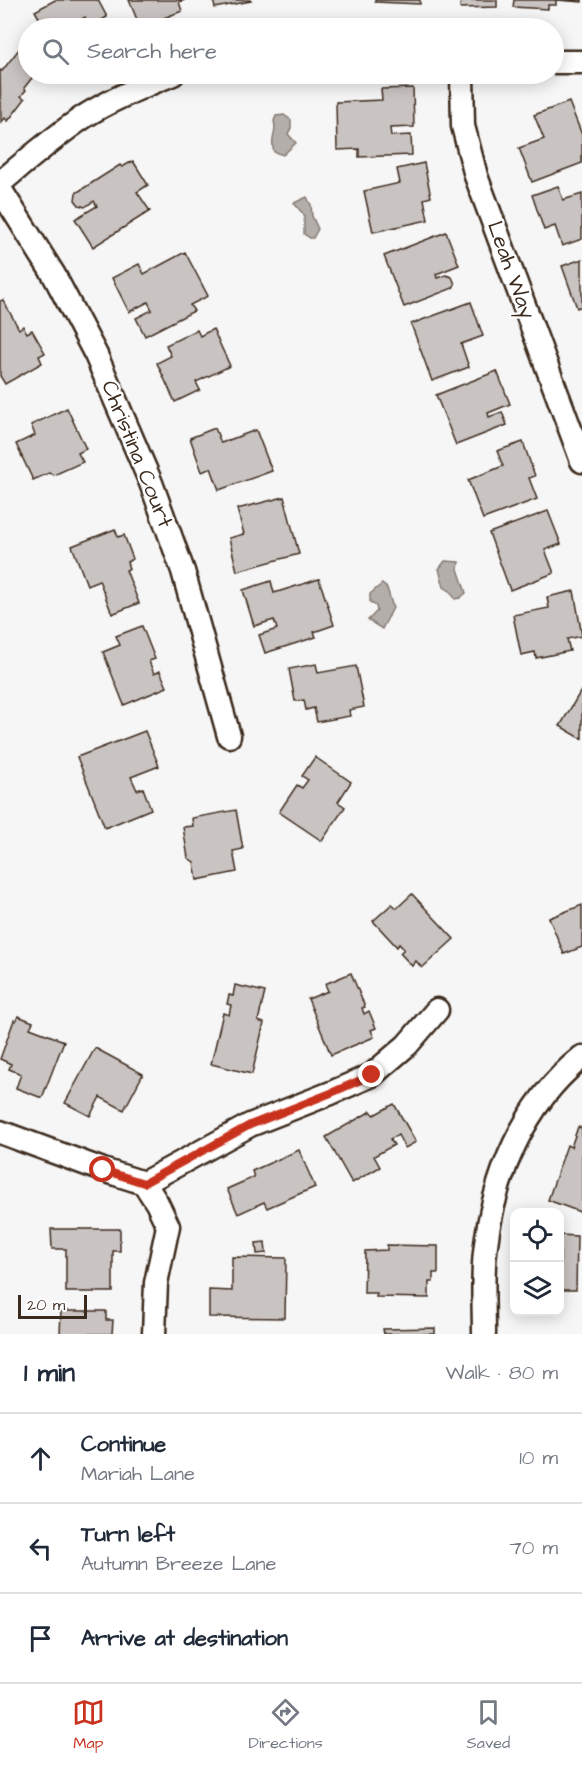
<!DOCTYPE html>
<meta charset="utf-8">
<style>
:root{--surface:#fff;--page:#f6f6f7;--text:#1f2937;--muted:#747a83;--line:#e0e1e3;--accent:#c8321e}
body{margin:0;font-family:"Architects Daughter",sans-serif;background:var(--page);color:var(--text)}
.controls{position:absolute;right:18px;bottom:18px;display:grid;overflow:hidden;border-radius:12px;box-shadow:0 3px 15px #0003}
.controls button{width:54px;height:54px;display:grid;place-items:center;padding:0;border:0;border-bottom:2px solid var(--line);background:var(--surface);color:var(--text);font:30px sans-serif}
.scale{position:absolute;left:18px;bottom:15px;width:69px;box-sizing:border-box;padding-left:6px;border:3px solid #3b2a1e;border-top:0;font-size:16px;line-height:21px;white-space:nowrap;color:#3b2a1e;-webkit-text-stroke:4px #fff;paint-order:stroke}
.stop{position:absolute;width:18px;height:18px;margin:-14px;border:4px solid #c8321e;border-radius:50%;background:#fff}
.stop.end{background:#c8321e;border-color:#fff;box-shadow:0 2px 6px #0008}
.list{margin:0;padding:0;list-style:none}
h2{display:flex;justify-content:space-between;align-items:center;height:78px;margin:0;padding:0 24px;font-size:26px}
h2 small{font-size:20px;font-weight:400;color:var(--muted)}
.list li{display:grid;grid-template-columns:39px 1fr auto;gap:18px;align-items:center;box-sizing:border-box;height:90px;padding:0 24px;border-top:2px solid var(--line)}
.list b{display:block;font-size:22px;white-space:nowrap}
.list p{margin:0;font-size:20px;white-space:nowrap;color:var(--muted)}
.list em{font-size:20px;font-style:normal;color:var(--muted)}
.icon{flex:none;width:33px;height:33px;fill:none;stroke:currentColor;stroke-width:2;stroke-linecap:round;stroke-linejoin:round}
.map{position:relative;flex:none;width:582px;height:1334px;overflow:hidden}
.search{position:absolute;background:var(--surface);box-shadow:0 3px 15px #0003;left:18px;right:18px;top:18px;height:66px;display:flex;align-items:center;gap:15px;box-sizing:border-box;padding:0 21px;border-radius:33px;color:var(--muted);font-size:22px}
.sheet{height:348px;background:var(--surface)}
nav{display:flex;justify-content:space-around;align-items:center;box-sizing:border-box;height:84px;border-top:2px solid var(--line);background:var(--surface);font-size:16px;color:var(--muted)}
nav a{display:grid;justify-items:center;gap:3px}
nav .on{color:var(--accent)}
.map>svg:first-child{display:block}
</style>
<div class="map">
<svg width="582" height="1334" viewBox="0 0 582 1334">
<rect width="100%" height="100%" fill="#f7f6f6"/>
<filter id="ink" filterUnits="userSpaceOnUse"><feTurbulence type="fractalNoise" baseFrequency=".0167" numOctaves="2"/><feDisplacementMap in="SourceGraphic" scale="12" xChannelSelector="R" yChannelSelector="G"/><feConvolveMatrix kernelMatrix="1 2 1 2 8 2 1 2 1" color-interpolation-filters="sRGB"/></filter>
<g filter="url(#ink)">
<g fill="#b4aeaa" stroke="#847972" stroke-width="1.5">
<path d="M284 115 291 120V128L288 134 296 143 283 155 274 152C269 138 278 134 274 121L276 116Z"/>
<polygon points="307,197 311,205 312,216 318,229 313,238 310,238 304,234 304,215 294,203"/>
<polygon points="445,561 459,562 458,569 466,593 460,598 455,599 450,591 444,587 439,569"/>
<polygon points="382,584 387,588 393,608 382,629 368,620 377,611 376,606 370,602 370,594"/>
</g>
<g fill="#c9c3c1" stroke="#3b2a1e" stroke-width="1.5">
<polygon points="55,0 98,0 107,17 90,27 85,17 80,20 84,28 45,28 35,11"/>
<polygon points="129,0 185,0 179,2 182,11 140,27"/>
<polygon points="213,0 250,0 251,1 215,8"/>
<polygon points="375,0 420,0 420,4 375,2"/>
<polygon points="461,0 497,0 497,7 460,8"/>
<polygon points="514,0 582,0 582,2 556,0 556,5 548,5 548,9 513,7"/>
<polygon points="23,44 28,48 28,74 35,74 24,88 26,90 21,96 25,99 8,121 5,118 1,123 0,70 2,71"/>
<polygon points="413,88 414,127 390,128 391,136 411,135 412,155 359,157 359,149 337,150 336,102 382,100 381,89"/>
<polygon points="569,102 582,135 582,163 532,182 519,148 544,139 534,115"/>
<polygon points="133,161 148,185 137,192 150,211 93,247 75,219 97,206 94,201 85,207 79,205 75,200 76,193 120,165 122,167"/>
<polygon points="424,163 431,197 424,199 428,220 373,232 364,191 400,183 397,169"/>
<polygon points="558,186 563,200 582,194 582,239 562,246 555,226 544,230 532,195"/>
<polygon points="446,232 459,265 436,274 437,278 446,275 452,277 455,284 453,288 404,307 384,256"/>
<polygon points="185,252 208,296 190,305 194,311 145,336 136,318 152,310 148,302 129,312 112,278 139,264 144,274"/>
<polygon points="582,259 582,306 577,308 562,266"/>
<polygon points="3,300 19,329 23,326 27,333 32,330 45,353 39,356 42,363 5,384 0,376 0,301"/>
<polygon points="471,302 483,336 461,344 469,367 432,381 411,324"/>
<polygon points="213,329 230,366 196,382 200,390 175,402 157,363 171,356 166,345 197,330 200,336"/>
<polygon points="497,371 510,404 488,413 489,417 502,412 507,425 456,445 436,395"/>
<polygon points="67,408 86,449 78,453 83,462 54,475 49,473 33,480 16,444 35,435 31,425"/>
<polygon points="215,428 221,443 256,430 272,471 219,490 211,468 202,472 190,438"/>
<polygon points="523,442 535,476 529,478 537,499 483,519 468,480 503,466 497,451"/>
<polygon points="284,497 299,554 237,571 229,538 244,534 237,509"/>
<polygon points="548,511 561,544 545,550 554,573 510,590 489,533"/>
<polygon points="115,529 118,537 124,535 133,559 127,562 129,569 126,570 139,603 112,614 99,580 87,585 72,546"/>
<polygon points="319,579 334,625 314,632 316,637 265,653 259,635 277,629 274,620 254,626 243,590 271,581 274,593"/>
<polygon points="574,591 582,636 567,639 570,651 536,658 535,652 521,655 513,615 549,608 547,597"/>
<polygon points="142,626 155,659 149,661 154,674 160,671 167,687 124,705 103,652 120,645 116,636"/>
<polygon points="316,664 318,673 356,666 364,707 349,710 350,716 317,722 314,708 306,710 304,700 295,701 289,669"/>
<polygon points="582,689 582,739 560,726"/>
<polygon points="145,731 159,766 131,777 137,790 143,788 151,809 105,828 77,757"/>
<polygon points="315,757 351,782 338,802 345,807 322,841 279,812 297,785 302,788 308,780 302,776"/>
<polygon points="236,810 243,849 233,851 237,872 197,880 194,862 188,858 183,827 193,826 192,818"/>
<polygon points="412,894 454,939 422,968 416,961 412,966 400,953 404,949 399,944 397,947 373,921 392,904 397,908"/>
<polygon points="582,905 582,947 564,954 549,918"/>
<polygon points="351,973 365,1007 362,1008 364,1014 369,1011 376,1028 371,1030 374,1037 331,1055 308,999 328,991 325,984"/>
<polygon points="235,985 265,992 258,1021 264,1023 252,1074 211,1064 223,1013 229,1015 231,1005 227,1004 229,995 233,996"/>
<polygon points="18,1016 33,1022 30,1028 64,1041 42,1098 16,1088 21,1074 9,1069 11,1064 0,1059 14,1020 16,1021"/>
<polygon points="95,1048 143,1074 124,1110 100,1097 90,1116 65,1103"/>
<polygon points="394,1104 416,1142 405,1148 398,1135 390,1139 394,1145 374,1156 380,1167 352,1183 326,1137 371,1111 374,1115"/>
<polygon points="578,1127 582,1128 582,1207 580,1212 548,1200 567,1145 571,1147"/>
<polygon points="299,1150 315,1187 267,1208 264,1202 238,1214 227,1189 254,1177 252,1171"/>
<polygon points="51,1229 120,1229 120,1251 113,1251 113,1292 66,1292 66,1249 52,1249"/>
<polygon points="560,1235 577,1236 576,1290 560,1290 560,1295"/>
<polygon points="265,1242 266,1253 257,1254 256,1243"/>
<polygon points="387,1245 438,1246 438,1273 433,1273 433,1282 429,1282 429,1298 376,1297 377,1293 364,1293 365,1251 387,1250"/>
<polygon points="232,1257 286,1258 285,1318 209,1317 209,1290 232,1291"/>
<polygon points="61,1311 106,1311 106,1320 113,1320 112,1334 60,1334"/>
<polygon points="435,1328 435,1334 384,1334 383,1329"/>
</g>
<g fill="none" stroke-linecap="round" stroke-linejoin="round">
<g stroke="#3b2a1e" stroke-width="27">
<g id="minor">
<polyline points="554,62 582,62"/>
<polyline points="462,74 463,126 476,176 582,461"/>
<path d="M0 183C27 160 55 136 85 116 112 99 143 86 173 74"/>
<polyline points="0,189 54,275 96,355 151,483 183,571 229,736"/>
<polyline points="0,1132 103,1170 144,1183 157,1203 168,1226 156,1283 154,1334"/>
<polyline points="144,1183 250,1125 331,1093 372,1075 407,1045 437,1010"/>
<path d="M484 1334C484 1307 482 1279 485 1252 493 1178 523 1104 582 1057"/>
</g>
</g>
<use href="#minor" stroke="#fff" stroke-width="22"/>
</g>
</g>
<g fill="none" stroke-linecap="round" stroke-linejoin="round" filter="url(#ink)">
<polyline stroke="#c8321e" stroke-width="8" points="103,1170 144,1183 250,1125 331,1093 372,1075"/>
</g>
<g text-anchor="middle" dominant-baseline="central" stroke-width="4.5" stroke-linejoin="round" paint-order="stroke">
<g font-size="22" fill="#3b2a1e" stroke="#fff">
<text transform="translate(511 270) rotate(70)">Leah Way</text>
<text transform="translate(137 454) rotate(68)">Christina Court</text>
</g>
</g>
</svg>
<div class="controls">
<button><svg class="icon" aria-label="locate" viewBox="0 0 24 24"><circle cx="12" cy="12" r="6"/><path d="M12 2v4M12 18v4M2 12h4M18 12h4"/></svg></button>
<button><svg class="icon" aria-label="layers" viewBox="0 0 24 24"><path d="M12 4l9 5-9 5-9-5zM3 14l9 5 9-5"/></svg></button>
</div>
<div class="scale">20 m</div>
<div class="stop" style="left:103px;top:1170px"></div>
<div class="stop end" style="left:372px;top:1075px"></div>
<div class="search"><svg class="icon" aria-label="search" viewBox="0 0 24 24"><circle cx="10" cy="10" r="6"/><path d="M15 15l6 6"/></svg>Search here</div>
</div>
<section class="sheet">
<h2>1 min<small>Walk · 80 m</small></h2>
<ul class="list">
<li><svg class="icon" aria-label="ahead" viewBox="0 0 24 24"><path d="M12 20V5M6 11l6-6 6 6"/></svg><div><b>Continue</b><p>Mariah Lane</p></div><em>10 m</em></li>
<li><svg class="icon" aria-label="left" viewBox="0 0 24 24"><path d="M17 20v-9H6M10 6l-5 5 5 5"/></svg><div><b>Turn left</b><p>Autumn Breeze Lane</p></div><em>70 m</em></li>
<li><svg class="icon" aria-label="arrive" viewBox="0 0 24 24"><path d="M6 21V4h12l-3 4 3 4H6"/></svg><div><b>Arrive at destination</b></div></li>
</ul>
</section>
<nav>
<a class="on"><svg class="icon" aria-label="map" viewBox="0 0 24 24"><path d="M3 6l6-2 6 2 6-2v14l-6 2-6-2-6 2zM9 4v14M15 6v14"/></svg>Map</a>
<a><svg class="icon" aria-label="directions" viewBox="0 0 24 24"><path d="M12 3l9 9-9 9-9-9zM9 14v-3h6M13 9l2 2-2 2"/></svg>Directions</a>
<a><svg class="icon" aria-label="saved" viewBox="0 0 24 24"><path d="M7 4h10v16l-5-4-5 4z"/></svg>Saved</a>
</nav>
